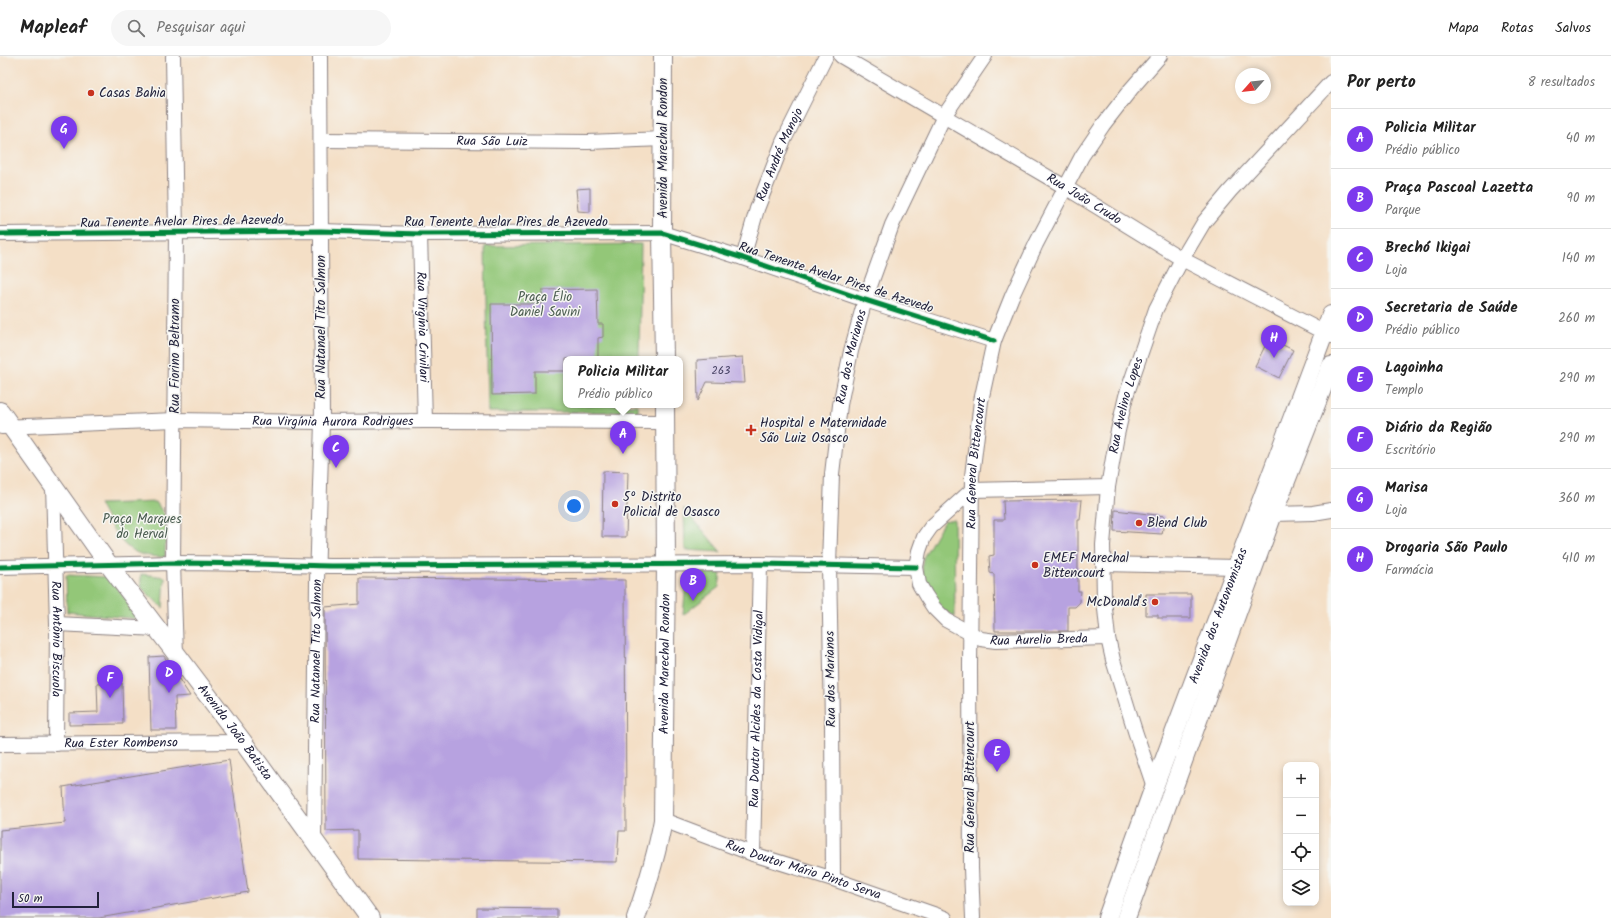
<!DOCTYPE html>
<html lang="pt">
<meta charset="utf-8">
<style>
:root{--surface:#fff;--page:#f6f6f6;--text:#222;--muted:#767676;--line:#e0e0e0;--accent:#7c3aed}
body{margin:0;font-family:Kalam,sans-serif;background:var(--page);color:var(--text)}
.controls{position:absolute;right:12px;bottom:12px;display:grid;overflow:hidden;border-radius:8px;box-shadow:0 2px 6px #0003}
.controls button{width:36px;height:36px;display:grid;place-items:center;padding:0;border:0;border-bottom:1px solid var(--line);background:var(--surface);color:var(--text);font:20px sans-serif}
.compass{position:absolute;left:1235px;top:12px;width:36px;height:36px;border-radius:50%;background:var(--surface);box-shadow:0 2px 6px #0003;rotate:243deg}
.scale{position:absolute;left:12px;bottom:10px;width:87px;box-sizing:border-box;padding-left:4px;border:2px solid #22223b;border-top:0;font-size:11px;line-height:14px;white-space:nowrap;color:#22223b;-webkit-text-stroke:3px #f6f6f2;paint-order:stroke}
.you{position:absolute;left:574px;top:450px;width:14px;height:14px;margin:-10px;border:3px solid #fff;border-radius:50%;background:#1a73e8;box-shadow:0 0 0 6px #1a73e833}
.badge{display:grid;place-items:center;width:26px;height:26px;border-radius:50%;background:var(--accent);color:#fff;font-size:13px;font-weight:700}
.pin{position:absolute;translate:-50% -33px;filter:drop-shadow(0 1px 2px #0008)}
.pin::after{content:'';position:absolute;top:21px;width:14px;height:12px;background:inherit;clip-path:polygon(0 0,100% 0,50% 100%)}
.popup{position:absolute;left:563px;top:300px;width:120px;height:52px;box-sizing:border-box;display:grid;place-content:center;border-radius:8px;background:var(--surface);filter:drop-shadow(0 1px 3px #0005);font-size:13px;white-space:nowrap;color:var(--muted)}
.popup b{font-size:15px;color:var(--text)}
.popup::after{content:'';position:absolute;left:50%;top:100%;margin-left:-8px;border:8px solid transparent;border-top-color:var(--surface)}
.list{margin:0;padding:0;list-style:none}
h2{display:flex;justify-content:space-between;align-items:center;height:52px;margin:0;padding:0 16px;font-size:17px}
h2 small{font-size:13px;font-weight:400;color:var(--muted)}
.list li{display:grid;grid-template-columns:26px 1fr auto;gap:12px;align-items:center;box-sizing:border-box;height:60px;padding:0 16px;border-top:1px solid var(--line)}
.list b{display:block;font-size:15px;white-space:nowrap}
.list p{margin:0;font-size:13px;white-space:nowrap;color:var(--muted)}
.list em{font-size:13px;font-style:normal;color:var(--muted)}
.icon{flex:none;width:22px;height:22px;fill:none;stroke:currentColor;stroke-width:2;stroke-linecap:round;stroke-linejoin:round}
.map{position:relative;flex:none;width:1331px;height:862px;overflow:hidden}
header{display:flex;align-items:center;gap:24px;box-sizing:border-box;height:56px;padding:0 20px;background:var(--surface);border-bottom:1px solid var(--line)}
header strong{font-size:19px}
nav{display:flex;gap:22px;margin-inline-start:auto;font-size:14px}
.search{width:280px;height:36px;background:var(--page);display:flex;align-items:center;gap:10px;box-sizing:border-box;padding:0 14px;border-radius:22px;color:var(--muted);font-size:15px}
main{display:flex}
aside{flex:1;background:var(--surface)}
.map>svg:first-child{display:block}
</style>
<header>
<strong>Mapleaf</strong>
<div class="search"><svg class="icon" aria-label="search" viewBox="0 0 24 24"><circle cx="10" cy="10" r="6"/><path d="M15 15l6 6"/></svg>Pesquisar aqui</div>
<nav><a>Mapa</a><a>Rotas</a><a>Salvos</a></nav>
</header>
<main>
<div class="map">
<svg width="1331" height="862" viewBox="0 0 1331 862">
<rect width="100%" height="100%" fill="#f6f6f2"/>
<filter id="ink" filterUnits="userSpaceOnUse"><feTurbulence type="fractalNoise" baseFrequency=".025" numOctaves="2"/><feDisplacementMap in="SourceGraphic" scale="8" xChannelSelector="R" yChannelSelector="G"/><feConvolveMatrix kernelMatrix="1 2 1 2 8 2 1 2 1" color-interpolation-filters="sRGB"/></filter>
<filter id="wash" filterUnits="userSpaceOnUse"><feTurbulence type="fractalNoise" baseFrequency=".012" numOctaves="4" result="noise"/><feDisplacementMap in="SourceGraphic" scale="16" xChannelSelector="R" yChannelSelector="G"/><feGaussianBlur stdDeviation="0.9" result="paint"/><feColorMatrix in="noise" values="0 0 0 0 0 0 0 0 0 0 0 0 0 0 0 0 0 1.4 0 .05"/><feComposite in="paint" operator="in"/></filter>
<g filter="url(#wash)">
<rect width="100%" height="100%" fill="#f4dfc6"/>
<g fill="#93c778" stroke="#5a745a">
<polygon points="641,188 639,303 566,303 566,349 638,349 638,356 488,356 485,190"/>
<path d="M156 446 166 461 165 501C153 501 139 500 129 492 117 484 106 461 99 448Z"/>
<polygon points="684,452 721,496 685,494"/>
<polygon points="954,463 955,561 935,549 926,537 922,510 923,502 944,465"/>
<polygon points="687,516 721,517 719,531 683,559"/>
<polygon points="141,518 165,521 163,552 141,531"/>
<polygon points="66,519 109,521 141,563 67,556"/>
</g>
<g id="blocks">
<g fill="#b7a2e0">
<polygon points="590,132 590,156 578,155 576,133"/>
<polygon points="597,233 598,268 603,268 603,281 598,282 598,303 566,303 566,315 535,315 535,338 492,339 491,248 542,248 542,234"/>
<polygon points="1269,282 1293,294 1279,322 1255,310"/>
<polygon points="743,301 745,327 707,326 698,345 697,304"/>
<polygon points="603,415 628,416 626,481 602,481"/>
<polygon points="1082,444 1080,464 1078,464 1078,535 1081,535 1080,546 1075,551 1068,551 1068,575 995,575 994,518 990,517 989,500 994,499 994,464 1004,464 1003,445"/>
<polygon points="1115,454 1165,460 1162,478 1114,475"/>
<polygon points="359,522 625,524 626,775 619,775 617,806 358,803 358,774 326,775 325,551 359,548"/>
<polygon points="1146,538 1191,538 1191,562 1158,562 1158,559 1146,559"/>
<polygon points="164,600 190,640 175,641 176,674 151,674 149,601"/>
<polygon points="122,627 123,668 69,669 69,657 98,656 97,628"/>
<polygon points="229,704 248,836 99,862 0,862 0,774 65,767 63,731"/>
<polygon points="477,852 557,853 557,862 477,862"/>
</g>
</g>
</g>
<g filter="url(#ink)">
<use href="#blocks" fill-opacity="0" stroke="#8b8080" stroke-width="1"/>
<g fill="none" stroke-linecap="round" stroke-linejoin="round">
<g stroke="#8b8080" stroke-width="16">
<g id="minor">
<polyline points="173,0 176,177 173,507 176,600"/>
<path id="s1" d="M841 0 1065 131 1182 203 1331 280"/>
<path id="s2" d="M321 84 588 86 663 83"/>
<polyline points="0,178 321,175 420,178 662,177 743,202 865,244 994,285"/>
<path id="s3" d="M420 178 425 365"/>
<path id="s4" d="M743 202 757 153 783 86 826 0"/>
<path id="s5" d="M2 371 175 364 322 366 425 365 665 366"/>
<path id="s6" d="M53 429 57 568 56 688"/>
<path id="s7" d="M1108 431 972 434 931 471 924 481 919 495 916 511 919 528 926 540 934 552 946 564 981 583 996 585 1108 582"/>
<polyline points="1273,458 1313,457 1331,454"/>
<polyline points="1103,508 1237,511"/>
<path d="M0 511C58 510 116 508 174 507 228 507 281 509 335 510L760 508 916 511"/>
<polyline points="57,568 157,573"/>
<path id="s8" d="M0 688 243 686"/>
<path id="s9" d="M1154 731 1135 675 1113 604 1108 582 1104 543 1103 489 1108 431 1117 379 1126 340 1156 253 1182 203 1204 166 1230 135 1331 26"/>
<path id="s10" d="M663 764 753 798 833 823 945 862"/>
<path id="s11" d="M314 782 317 525 322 366 320 0"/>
<path id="s12" d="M753 798 760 508"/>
<path id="s13" d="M833 823 832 666 829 509 832 418 840 349 851 295 865 244 892 169 944 60 985 0"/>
<path id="s14" d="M973 862 971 812 970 610 972 420 981 345 994 285 1012 240 1036 188 1082 100 1103 69 1131 33 1160 0"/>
</g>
</g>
<g stroke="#8b8080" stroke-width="20">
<g id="major">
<polyline points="663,0 662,177 664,303"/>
<path id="s15" d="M0 355 109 509 243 686 370 862"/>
<path id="s16" d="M636 862C647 830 657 798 663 764L666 508 665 349"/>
<path id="s17" d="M1107 862 1154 731 1331 259"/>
<polyline points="1126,862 1273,458 1331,310"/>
</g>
</g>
<use href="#minor" stroke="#fff" stroke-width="14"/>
<use href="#major" stroke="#fff" stroke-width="18"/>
<g stroke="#f6f6f2" stroke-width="8">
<g id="cycleway">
<polyline points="0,178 321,175 420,178 662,177 743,202 865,244 994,285"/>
<path d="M0 511C58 510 116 508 174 507 228 507 281 509 335 510L760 508 916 511"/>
</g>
</g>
<use href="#cycleway" stroke="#00873e" stroke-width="5"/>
</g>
</g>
<g fill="#c8321e" stroke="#f6f6f2" stroke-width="1.5">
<circle cx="91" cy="37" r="4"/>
<path d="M749 368h4v4h4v4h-4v4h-4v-4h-4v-4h4z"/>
<circle cx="615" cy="448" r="4"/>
<circle cx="1139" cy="467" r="4"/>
<circle cx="1035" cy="509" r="4"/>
<circle cx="1155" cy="546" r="4"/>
</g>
<g text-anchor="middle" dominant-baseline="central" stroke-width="3" stroke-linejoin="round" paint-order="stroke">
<g font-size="11" fill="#474264">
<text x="721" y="315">263</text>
</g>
<g font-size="13" fill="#22223b" stroke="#f6f6f2" text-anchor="start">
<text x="99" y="37">Casas Bahia</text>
<text x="760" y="367">Hospital e Maternidade<tspan x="760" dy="15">São Luiz Osasco</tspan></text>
<text x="623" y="441">5º Distrito<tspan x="623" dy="15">Policial de Osasco</tspan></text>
<text x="1147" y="467">Blend Club</text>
<text x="1043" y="502">EMEF Marechal<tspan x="1043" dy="15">Bittencourt</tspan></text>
<text x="1147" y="546" text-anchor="end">McDonald's</text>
</g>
<g font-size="13" fill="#22223b" stroke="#f6f6f2">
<text stroke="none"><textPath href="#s2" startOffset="171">Rua São Luiz</textPath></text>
<text transform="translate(663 92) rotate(-90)">Avenida Marechal Rondon</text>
<text stroke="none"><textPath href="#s4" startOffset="110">Rua André Manojo</textPath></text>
<text stroke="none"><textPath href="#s1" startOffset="282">Rua João Crudo</textPath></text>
<text transform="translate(182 166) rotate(-1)">Rua Tenente Avelar Pires de Azevedo</text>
<text x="506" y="166">Rua Tenente Avelar Pires de Azevedo</text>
<text transform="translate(836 222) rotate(18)">Rua Tenente Avelar Pires de Azevedo</text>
<text transform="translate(321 271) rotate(-90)">Rua Natanael Tito Salmon</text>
<text stroke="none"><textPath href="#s3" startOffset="93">Rua Virgínia Crivilari</textPath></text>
<text transform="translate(175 300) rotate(-90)">Rua Fiorino Beltramo</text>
<text stroke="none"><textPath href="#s13" startOffset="524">Rua dos Marianos</textPath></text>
<text stroke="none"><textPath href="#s9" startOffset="391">Rua Avelino Lopes</textPath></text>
<text stroke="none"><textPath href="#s5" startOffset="331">Rua Virgínia Aurora Rodrigues</textPath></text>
<text stroke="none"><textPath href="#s14" startOffset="455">Rua General Bittencourt</textPath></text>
<text stroke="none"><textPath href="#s17" startOffset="322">Avenida dos Autonomistas</textPath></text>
<text stroke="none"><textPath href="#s6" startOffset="154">Rua Antônio Biscuola</textPath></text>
<text stroke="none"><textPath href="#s7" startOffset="395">Rua Aurelio Breda</textPath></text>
<text stroke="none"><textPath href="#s11" startOffset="187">Rua Natanael Tito Salmon</textPath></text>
<text stroke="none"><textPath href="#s16" startOffset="258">Avenida Marechal Rondon</textPath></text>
<text transform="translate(831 623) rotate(-91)">Rua dos Marianos</text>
<text stroke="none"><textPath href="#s12" startOffset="145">Rua Doutor Alcides da Costa Vidigal</textPath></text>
<text stroke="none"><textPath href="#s15" startOffset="398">Avenida João Batista</textPath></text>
<text stroke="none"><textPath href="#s8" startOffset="121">Rua Ester Rombenso</textPath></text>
<text transform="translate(970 731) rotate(-90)">Rua General Bittencourt</text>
<text stroke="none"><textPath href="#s10" startOffset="149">Rua Doutor Mário Pinto Serva</textPath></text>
</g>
<g font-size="13" fill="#4a5c50" stroke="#f6f6f2">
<text x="545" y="241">Praça Élio<tspan x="545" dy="15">Daniel Savini</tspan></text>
<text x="142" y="463">Praça Marques<tspan x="142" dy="15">do Herval</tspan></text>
</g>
</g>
</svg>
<div class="controls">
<button>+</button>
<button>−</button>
<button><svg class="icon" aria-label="locate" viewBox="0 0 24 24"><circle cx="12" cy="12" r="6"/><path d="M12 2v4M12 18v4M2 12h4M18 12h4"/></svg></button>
<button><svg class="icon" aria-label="layers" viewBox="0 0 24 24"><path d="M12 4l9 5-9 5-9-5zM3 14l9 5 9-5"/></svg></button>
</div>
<svg class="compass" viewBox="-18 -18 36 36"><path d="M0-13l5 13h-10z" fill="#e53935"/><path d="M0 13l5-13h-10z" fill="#767676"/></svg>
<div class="scale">50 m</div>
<div class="you"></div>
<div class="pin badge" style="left:623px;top:398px">A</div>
<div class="popup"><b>Policia Militar</b>Prédio público</div>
<div class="pin badge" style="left:693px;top:545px">B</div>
<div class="pin badge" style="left:336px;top:412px">C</div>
<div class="pin badge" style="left:169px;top:637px">D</div>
<div class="pin badge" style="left:997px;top:716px">E</div>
<div class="pin badge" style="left:110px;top:642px">F</div>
<div class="pin badge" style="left:64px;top:93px">G</div>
<div class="pin badge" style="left:1274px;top:302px">H</div>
</div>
<aside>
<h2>Por perto<small>8 resultados</small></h2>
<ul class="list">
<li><span class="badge">A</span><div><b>Policia Militar</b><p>Prédio público</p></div><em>40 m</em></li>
<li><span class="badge">B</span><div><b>Praça Pascoal Lazetta</b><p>Parque</p></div><em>90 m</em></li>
<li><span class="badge">C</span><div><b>Brechó Ikigai</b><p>Loja</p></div><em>140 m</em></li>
<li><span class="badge">D</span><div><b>Secretaria de Saúde</b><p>Prédio público</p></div><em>260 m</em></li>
<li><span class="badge">E</span><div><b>Lagoinha</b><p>Templo</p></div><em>290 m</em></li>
<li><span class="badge">F</span><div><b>Diário da Região</b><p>Escritório</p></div><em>290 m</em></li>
<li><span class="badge">G</span><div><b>Marisa</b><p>Loja</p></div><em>360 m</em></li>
<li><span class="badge">H</span><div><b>Drogaria São Paulo</b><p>Farmácia</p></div><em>410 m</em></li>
</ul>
</aside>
</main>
